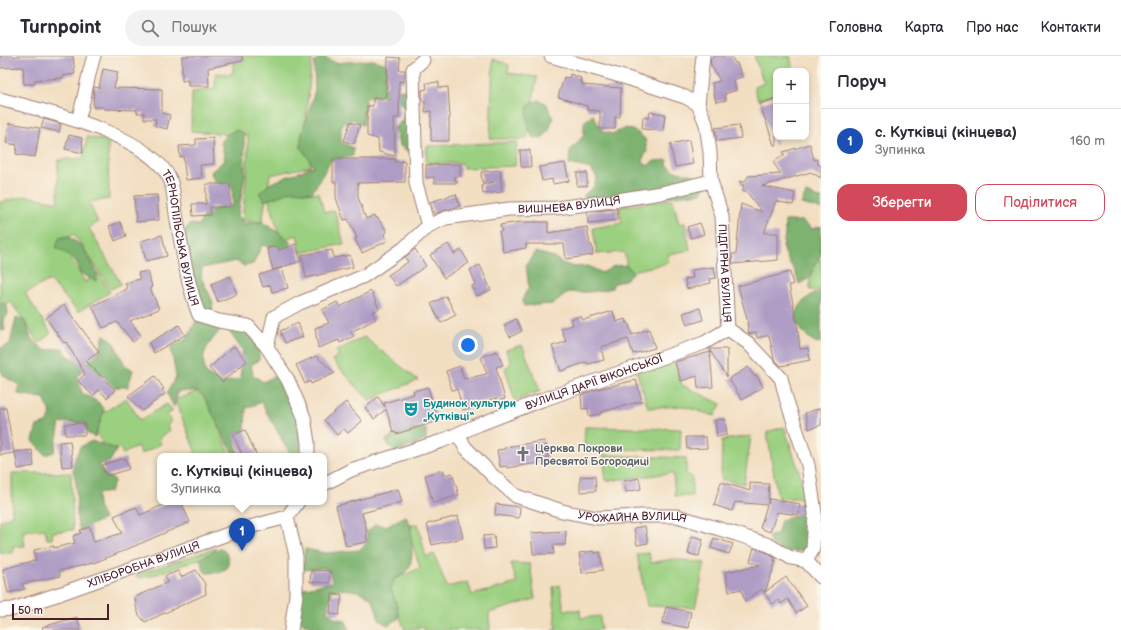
<!DOCTYPE html>
<html lang="uk">
<meta charset="utf-8">
<style>
:root{--surface:#fff;--page:#f2f2f3;--text:#2b2b33;--muted:#7c7c81;--line:#e1e1e2;--accent:#d1495b}
body{margin:0;font-family:"Balsamiq Sans",sans-serif;background:var(--page);color:var(--text)}
.controls{position:absolute;right:12px;top:12px;display:grid;overflow:hidden;border-radius:8px;box-shadow:0 2px 6px #0003}
.controls button{width:36px;height:36px;display:grid;place-items:center;padding:0;border:0;border-bottom:1px solid var(--line);background:var(--surface);color:var(--text);font:20px sans-serif}
.scale{position:absolute;left:12px;bottom:10px;width:97px;box-sizing:border-box;padding-left:4px;border:2px solid #4a1f2b;border-top:0;font-size:11px;line-height:14px;white-space:nowrap;color:#4a1f2b;-webkit-text-stroke:3px #fbf7ec;paint-order:stroke}
.you{position:absolute;left:468px;top:289px;width:14px;height:14px;margin:-10px;border:3px solid #fff;border-radius:50%;background:#1a73e8;box-shadow:0 0 0 6px #1a73e833}
.badge{display:grid;place-items:center;width:26px;height:26px;border-radius:50%;background:var(--accent);color:#fff;font-size:13px;font-weight:700}
.pin{position:absolute;translate:-50% -33px;filter:drop-shadow(0 1px 2px #0008)}
.pin::after{content:'';position:absolute;top:21px;width:14px;height:12px;background:inherit;clip-path:polygon(0 0,100% 0,50% 100%)}
.popup{position:absolute;left:157px;top:397px;width:170px;height:52px;box-sizing:border-box;display:grid;place-content:center;border-radius:8px;background:var(--surface);filter:drop-shadow(0 1px 3px #0005);font-size:13px;white-space:nowrap;color:var(--muted)}
.popup b{font-size:15px;color:var(--text)}
.popup::after{content:'';position:absolute;left:50%;top:100%;margin-left:-8px;border:8px solid transparent;border-top-color:var(--surface)}
.list{margin:0;padding:0;list-style:none}
h2{display:flex;justify-content:space-between;align-items:center;height:52px;margin:0;padding:0 16px;font-size:17px}
h2 small{font-size:13px;font-weight:400;color:var(--muted)}
.list li{display:grid;grid-template-columns:26px 1fr auto;gap:12px;align-items:center;box-sizing:border-box;height:64px;padding:0 16px;border-top:1px solid var(--line)}
.list b{display:block;font-size:15px;white-space:nowrap}
.list p{margin:0;font-size:13px;white-space:nowrap;color:var(--muted)}
.list em{font-size:13px;font-style:normal;color:var(--muted)}
.actions{display:flex;gap:8px;padding:12px 16px}
.actions a{flex:1;padding:9px 0;border:1px solid var(--accent);border-radius:12px;text-align:center;font-size:14px;color:var(--accent)}
.actions .main{background:var(--accent);color:#fff}
.icon{flex:none;width:22px;height:22px;fill:none;stroke:currentColor;stroke-width:2;stroke-linecap:round;stroke-linejoin:round}
.map{position:relative;flex:none;width:821px;height:574px;overflow:hidden}
header{display:flex;align-items:center;gap:24px;box-sizing:border-box;height:56px;padding:0 20px;background:var(--surface);border-bottom:1px solid var(--line)}
header strong{font-size:19px}
nav{display:flex;gap:22px;margin-inline-start:auto;font-size:14px}
.search{width:280px;height:36px;background:var(--page);display:flex;align-items:center;gap:10px;box-sizing:border-box;padding:0 14px;border-radius:22px;color:var(--muted);font-size:15px}
main{display:flex}
aside{flex:1;background:var(--surface)}
.map>svg:first-child{display:block}
</style>
<header>
<strong>Turnpoint</strong>
<div class="search"><svg class="icon" aria-label="search" viewBox="0 0 24 24"><circle cx="10" cy="10" r="6"/><path d="M15 15l6 6"/></svg>Пошук</div>
<nav><a>Головна</a><a>Карта</a><a>Про нас</a><a>Контакти</a></nav>
</header>
<main>
<div class="map">
<svg width="821" height="574" viewBox="0 0 821 574">
<rect width="100%" height="100%" fill="#fbf7ec"/>
<filter id="ink" filterUnits="userSpaceOnUse"><feTurbulence type="fractalNoise" baseFrequency=".025" numOctaves="2"/><feDisplacementMap in="SourceGraphic" scale="8" xChannelSelector="R" yChannelSelector="G"/><feConvolveMatrix kernelMatrix="1 2 1 2 8 2 1 2 1" color-interpolation-filters="sRGB"/></filter>
<filter id="wash" filterUnits="userSpaceOnUse"><feTurbulence type="fractalNoise" baseFrequency=".012" numOctaves="4" result="noise"/><feDisplacementMap in="SourceGraphic" scale="16" xChannelSelector="R" yChannelSelector="G"/><feGaussianBlur stdDeviation="0.9" result="paint"/><feColorMatrix in="noise" values="0 0 0 0 0 0 0 0 0 0 0 0 0 0 0 0 0 1.4 0 .05"/><feComposite in="paint" operator="in"/></filter>
<g filter="url(#wash)">
<rect width="100%" height="100%" fill="#f2dec1"/>
<g fill="#9cd081" stroke="#737856">
<polygon points="233,0 312,0 304,82 311,110 270,119 262,166 242,164 247,117 248,80 191,75 192,36 215,33 215,17 233,18"/>
<polygon points="754,0 790,0 793,15 776,15 776,38 758,44 754,31 764,27"/>
<polygon points="493,3 509,9 508,17 537,21 527,83 490,83"/>
<polygon points="87,81 108,85 109,143 89,146 98,166 89,172 121,228 111,233 74,178 61,186 85,226 98,217 110,236 78,256 50,224 25,237 51,277 39,287 11,246 0,249 0,226 2,224 0,218 0,146 27,140 58,146 58,104 83,102"/>
<polygon points="517,86 515,110 463,112 462,107 426,107 427,90"/>
<polygon points="306,130 309,137 319,137 324,156 335,155 344,188 301,197 297,179 281,184 269,144 270,140"/>
<polygon points="673,143 679,168 685,167 690,194 669,198 668,207 628,216 624,196 597,198 593,172 622,167 619,151"/>
<rect x="810" y="204" width="11" height="30"/>
<polygon points="364,281 418,324 369,344 332,304 339,299 336,295"/>
<polygon points="522,289 540,335 515,345 505,312 511,308 506,294"/>
<polygon points="673,304 682,329 721,348 715,360 682,350 648,352 637,316"/>
<polygon points="204,333 230,400 189,400 196,397 175,344"/>
<polygon points="126,342 140,364 167,348 173,355 167,359 171,365 167,370 170,374 159,383 161,388 141,398 138,390 123,398 119,391 108,398 91,365"/>
<polygon points="585,371 681,373 680,394 584,393"/>
<polygon points="784,371 803,427 803,442 778,443 767,376"/>
<polygon points="751,380 744,428 721,423 722,384"/>
<polygon points="603,399 686,402 686,418 692,421 692,440 675,440 673,417 606,425"/>
<polygon points="12,417 71,417 73,474 53,476 52,483 47,483 45,473 23,475 25,490 13,490 13,497 0,497 0,465 12,459"/>
<polygon points="418,468 426,501 434,498 447,531 468,526 472,539 517,527 511,507 530,508 535,543 489,557 490,574 424,574 423,571 405,574 386,527 420,512 407,470"/>
<polygon points="215,492 216,497 151,520 138,522 136,519"/>
<polygon points="649,497 651,507 673,503 705,507 695,552 647,550 637,498"/>
<polygon points="560,529 564,554 580,554 581,562 600,560 601,574 552,574 556,573 553,531"/>
</g>
<g fill="#7db26f" stroke="#64684d">
<polygon points="322,0 336,7 373,4 387,8 384,32 408,34 409,96 399,89 395,71 403,64 404,51 394,40 366,41 363,69 353,63 341,69 341,86 353,92 353,100 331,104 312,137 292,135 265,145 259,137 271,127 314,110 301,92 301,81 315,34 314,6"/>
<path d="M538 44 546 47 553 62 549 74 542 83 532 81C528 70 526 62 528 50Z"/>
<polygon points="593,59 602,75 612,78 626,72 637,76 645,83 647,95 642,104 647,110 655,105 668,104 667,109 677,116 694,119 701,123 704,130 701,137 682,139 586,153 584,139 594,130 597,122 591,113 569,108 570,95 584,79 584,66"/>
<polygon points="236,74 244,78 245,119 238,159 243,167 262,166 284,180 291,187 288,196 262,189 253,208 244,210 236,205 202,212 201,222 213,246 212,255 203,256 193,220 184,176 190,168 199,169 206,155 233,149 232,131 214,125 211,116 225,104 221,85 227,78"/>
<polygon points="806,137 819,142 821,141 821,154 814,151 801,148"/>
<polygon points="785,165 802,165 812,173 821,170 821,199 815,208 811,221 799,228 795,215 788,204 783,191 785,178"/>
<path d="M68 180 83 191 97 216 96 225 80 217C78 201 68 199 56 192L59 182Z"/>
<path d="M535 196 554 201 562 207 574 211 588 210 602 217 614 210 627 209 633 217 627 223 613 228 612 232C597 236 584 237 569 236L553 248 524 250C521 243 525 237 529 232L526 209Z"/>
<path d="M821 235V286L816 287C809 282 802 277 798 268 791 254 808 238 821 235Z"/>
<polygon points="0,246 7,249 8,258 3,265 5,274 0,275"/>
<path d="M211 258 220 274C208 290 199 296 206 318L222 327 240 323 243 295 228 274 236 268C251 281 260 283 259 304L251 309 253 319 263 326 279 318 301 370 300 400H291L261 346 246 352 245 374 233 379 237 393 241 400H234L204 341 197 335H178L174 351 167 337 176 321 171 291 187 283 199 259Z"/>
<path d="M16 262 25 265 31 282 44 294 63 292 68 300 85 308 99 297 104 279 112 284 125 309 133 314 128 331H114L101 318 83 314 77 321 82 337 98 346 104 354 95 381 87 377 85 367 69 366 60 367 54 396 45 399 33 385 37 370 46 367 51 359 44 342 18 338 20 329C0 319 0 320 0 295L1 292 10 288Z"/>
<polygon points="415,373 426,373 426,384 396,396 388,389 386,384 396,378"/>
<polygon points="92,385 117,393 110,405 98,409 106,420 115,424 110,436 97,438 98,451 104,463 80,474 77,465 76,426 73,414 75,403 80,391"/>
<polygon points="803,444 811,448 806,494 788,496 771,488 768,480 777,479 781,464 799,459 801,457 800,448"/>
<path d="M406 460 411 470 412 499 410 510 404 518 394 523 391 533 398 553V563L388 569 379 564C377 558 376 548 371 543 362 533 344 532 332 535L327 555 334 562 345 564 349 573C332 574 314 574 299 565L302 533 332 526 330 515 323 512 302 514 305 493 326 497 359 494 368 486 367 476 375 468 386 470Z"/>
<path d="M220 492C228 496 229 503 228 511L221 516 206 517C202 513 201 508 201 502Z"/>
</g>
<g id="blocks">
<g fill="#ae9cc5">
<polygon points="0,0 73,0 75,18 63,20 63,22 35,24 35,28 24,28 23,11 0,12"/>
<polygon points="182,0 242,0 243,5 208,12 209,30 188,30 188,24 182,25"/>
<polygon points="715,0 731,0 735,7 737,7 742,21 733,24 736,34 725,38 726,44 716,46 712,27 720,25 710,7 711,2"/>
<polygon points="388,1 400,2 399,14 405,14 404,26 399,25 399,62 394,62 395,100 379,96 378,83 367,80 367,50 373,50 373,42 386,42"/>
<polygon points="103,13 118,16 114,32 162,33 162,57 170,59 167,73 155,70 156,63 144,63 144,57 137,57 137,54 104,53 104,51 93,51 94,31 99,32"/>
<polygon points="570,18 581,22 580,26 583,27 582,29 621,32 620,61 615,61 615,73 600,73 600,55 587,54 587,50 558,41 564,21 569,22"/>
<polygon points="439,26 439,32 448,31 450,62 449,62 449,85 431,85 431,55 425,56 425,45 422,45 422,34 427,33 426,27"/>
<polygon points="776,42 776,89 774,89 760,48"/>
<polygon points="650,56 665,58 663,75 642,73 643,61 649,62"/>
<polygon points="44,63 61,68 59,76 41,72"/>
<polygon points="350,66 360,69 354,88 344,85"/>
<polygon points="9,67 40,72 35,101 16,98 17,89 6,87"/>
<polygon points="739,69 741,82 717,85 715,72"/>
<polygon points="69,79 82,82 83,97 65,93"/>
<polygon points="213,82 214,108 200,109 202,122 186,124 183,100 180,101 179,90 196,89 196,83"/>
<polygon points="689,84 693,108 675,111 670,88"/>
<polygon points="810,88 814,104 817,103 818,108 821,110 821,122 811,116 762,130 795,137 793,149 776,145 764,177 778,177 778,204 733,208 732,198 736,198 741,148 762,156 746,135 742,136 744,131 739,125 745,126 748,120 781,118 773,106 785,99 783,96"/>
<polygon points="520,94 530,94 531,111 521,111"/>
<polygon points="333,103 395,103 395,106 405,105 405,126 358,127 358,141 366,163 375,159 376,162 378,162 381,167 382,167 387,176 384,178 387,185 362,197 355,183 357,182 348,163 344,164 336,142 336,126 333,126"/>
<polygon points="565,107 569,125 553,128 552,123 542,125 539,111"/>
<polygon points="460,108 460,120 454,121 457,127 434,127 434,121 426,122 426,109"/>
<polygon points="500,114 502,136 483,138 482,129 494,126 482,126 481,116"/>
<rect x="577" y="117" width="10" height="13"/>
<polygon points="206,128 230,128 230,151 210,151 211,159 193,160 192,148 206,148"/>
<polygon points="456,138 460,150 434,158 430,146"/>
<polygon points="157,139 159,164 136,166 134,140"/>
<polygon points="617,153 618,164 588,167 587,156"/>
<polygon points="120,166 126,180 115,185 109,170"/>
<polygon points="520,166 548,166 548,177 587,171 590,189 592,189 593,199 566,203 564,188 526,188 526,192 503,196 499,175 502,175 500,169"/>
<polygon points="700,167 704,178 691,182 687,171"/>
<polygon points="162,179 167,200 146,205 141,185"/>
<polygon points="296,188 301,205 273,214 267,192 278,190 279,194"/>
<polygon points="448,188 454,198 461,194 469,207 444,222 430,199"/>
<polygon points="415,193 426,210 396,230 388,219 408,206 405,201"/>
<polygon points="332,194 334,202 350,199 353,211 306,222 302,199"/>
<polygon points="480,209 491,234 477,240 472,230 476,228 470,214"/>
<polygon points="714,211 716,222 710,223 711,227 687,233 685,223 693,222 692,214"/>
<polygon points="282,212 288,232 272,236 270,229 263,231 259,219"/>
<polygon points="148,215 152,231 150,232 159,253 130,265 141,279 133,286 117,266 103,272 92,250 127,233 125,227 140,223 138,217"/>
<polygon points="790,216 793,229 789,229 797,266 800,293 808,292 810,304 781,310 774,303 769,279 757,282 756,276 749,278 747,267 748,267 738,230"/>
<polygon points="230,220 237,238 218,246 211,228"/>
<polygon points="371,235 379,253 372,256 376,263 351,276 354,280 340,287 339,284 318,292 315,272 329,267 322,254 337,246 340,251"/>
<polygon points="446,240 456,259 441,267 431,248"/>
<polygon points="64,249 99,296 86,305 115,334 107,342 99,334 93,340 78,325 85,318 66,286 64,287 46,262"/>
<polygon points="700,252 703,264 687,269 683,257"/>
<polygon points="613,255 616,266 625,263 626,267 628,266 632,279 649,273 655,292 633,298 628,283 601,291 604,304 588,308 587,306 561,315 552,290 566,286 561,272 573,269 571,263 581,260 583,264"/>
<polygon points="516,263 522,275 510,281 504,269"/>
<polygon points="298,267 303,281 285,287 280,275"/>
<polygon points="179,269 185,279 154,297 149,287"/>
<polygon points="234,290 247,305 222,326 209,312"/>
<polygon points="709,293 727,293 727,321"/>
<polygon points="497,295 503,309 496,311 505,343 497,345 496,342 479,347 480,350 463,354 457,333 452,334 446,315 460,310 464,323 487,318 481,301"/>
<polygon points="710,296 713,331 698,332 697,320 681,325 675,306"/>
<polygon points="316,300 335,317 311,328 310,325 305,328 296,309"/>
<polygon points="748,311 754,320 757,320 763,331 742,344 729,323"/>
<polygon points="155,320 164,333 162,334 165,338 142,355 139,351 138,352 128,340"/>
<polygon points="636,324 642,345 601,356 601,358 589,360 588,352 582,353 581,339 598,333"/>
<polygon points="428,331 438,365 396,378 395,376 393,376 386,353 374,363 365,352 378,341 385,351 384,347 414,338 413,335"/>
<polygon points="346,346 362,365 348,377 344,373 337,379 324,364"/>
<polygon points="0,352 6,352 14,397 0,399"/>
<polygon points="821,352 821,369 809,373 805,357"/>
<polygon points="725,363 727,379 717,381 715,364"/>
<polygon points="85,367 85,379 65,379 65,368"/>
<polygon points="245,374 257,400 243,400 233,379"/>
<polygon points="686,381 706,381 707,392 687,393"/>
<polygon points="70,385 73,410 62,411 59,386"/>
<polygon points="544,385 545,390 547,390 548,402 539,403 539,407 507,412 506,410 500,411 497,394 505,393 505,391"/>
<polygon points="32,394 34,410 18,413 15,396"/>
<polygon points="125,402 129,413 106,420 102,409"/>
<polygon points="443,414 445,419 452,417 459,439 433,447 425,419"/>
<polygon points="595,420 596,435 580,436 580,421"/>
<polygon points="639,422 641,433 626,436 624,425"/>
<polygon points="721,426 750,435 750,427 769,428 768,448 769,443 800,448 799,459 777,456 770,476 760,472 767,449 735,446 732,455 714,449"/>
<polygon points="398,433 402,446 362,457 366,472 367,486 346,490 336,450"/>
<polygon points="170,446 181,446 190,466 114,499 93,507 59,515 60,520 22,528 25,533 8,537 3,513 36,504 34,494 54,490 54,492 75,487 73,480 81,477 80,474 90,471 94,486 122,477 114,460 136,451 140,459"/>
<polygon points="496,448 520,451 519,462 495,459"/>
<polygon points="458,460 463,482 432,489 427,468"/>
<polygon points="645,470 648,487 637,489 634,472"/>
<polygon points="566,475 565,489 553,489 554,498 533,498 531,477"/>
<polygon points="494,479 495,492 484,493 483,480"/>
<polygon points="692,480 703,483 699,500 688,498"/>
<polygon points="714,482 733,488 729,498 711,492"/>
<polygon points="754,492 766,496 775,502 774,506 776,505 765,536 786,521 807,550 796,557 788,543 781,548 779,544 772,548 762,533 745,545 741,533 729,536 725,516 760,509 750,505"/>
<polygon points="594,495 594,497 600,496 603,514 582,517 579,497"/>
<polygon points="196,514 205,528 206,538 145,566 139,559 136,550 135,541 168,526 165,520 178,515 181,521"/>
<polygon points="311,514 330,515 329,527 310,526"/>
<polygon points="332,538 342,539 339,559 330,558"/>
<polygon points="666,551 691,556 688,572 662,567"/>
<polygon points="77,561 81,574 43,574 42,571"/>
</g>
</g>
</g>
<g filter="url(#ink)">
<use href="#blocks" fill-opacity="0" stroke="#9e7e76" stroke-width="1"/>
<g fill="none" stroke-linecap="round" stroke-linejoin="round">
<g stroke="#9e7e76" stroke-width="15">
<g id="minor">
<polyline points="551,0 627,22 685,41 698,48"/>
<path id="s1" d="M703 0 698 48 706 68 710 96 711 125 722 160 728 273 748 287 781 322 786 342 808 409 815 457 813 493 806 505"/>
<path id="s2" d="M423 4 413 13 416 127 428 170 446 162 509 153 556 152 611 145 661 137 711 125"/>
<path id="s3" d="M0 43C46 56 147 77 170 123 173 130 175 150 176 158 182 192 187 227 199 259L219 265 248 270 267 291 288 324 304 361 308 387V400"/>
<path d="M78 64C85 43 87 21 94 0"/>
<polyline points="267,291 274,261 300,247 364,220 403,193 428,170"/>
<path id="s4" d="M458 378 465 391 493 420 516 440 562 455 597 462 641 460H677L736 478 769 489 791 502 806 505 821 521"/>
<path id="s5" d="M324 428 351 414 442 385 475 370 542 344 704 287 728 273"/>
<path id="s6" d="M0 554 13 553 62 537 242 473 287 461"/>
<polyline points="291,574 296,539 296,500 287,461 298,446"/>
</g>
</g>
<use href="#minor" stroke="#fff" stroke-width="13"/>
</g>
</g>
<defs>
<g id="theatre-bare" transform="scale(1.2)"><path d="M-5-5.5Q0-4 5-5.5V0Q5 5 0 6Q-5 5-5 0ZM-3.3-2.5H-1v1.5H-3.3ZM1-2.5H3.3v1.5H1ZM-2.8 1Q0 5.5 2.8 1Z" fill="#0f9aa8" stroke="#fbf7ec" stroke-width="2.5" paint-order="stroke"/></g>
<g id="church-bare" transform="scale(1.2)"><path d="M-1.2-6h2.4v3.5h3.3v2.4h-3.3V6h-2.4V-.1h-3.3v-2.4h3.3Z" fill="#6b7280" stroke="#fbf7ec" stroke-width="2.5" paint-order="stroke"/></g>
</defs>
<g fill-rule="evenodd">
<use href="#theatre-bare" x="411" y="353"/>
<use href="#church-bare" x="523" y="398"/>
</g>
<g text-anchor="middle" dominant-baseline="central" stroke-width="3" stroke-linejoin="round" paint-order="stroke">
<g font-size="11" fill="#4a1f2b" stroke="#fbf7ec">
<text stroke="none"><textPath href="#s2" startOffset="316">ВИШНЕВА ВУЛИЦЯ</textPath></text>
<text stroke="none"><textPath href="#s3" startOffset="252">ТЕРНОПІЛЬСЬКА ВУЛИЦЯ</textPath></text>
<text stroke="none"><textPath href="#s1" startOffset="221">ПІДГІРНА ВУЛИЦЯ</textPath></text>
<text stroke="none"><textPath href="#s5" startOffset="289">ВУЛИЦЯ ДАРІЇ ВІКОНСЬКОЇ</textPath></text>
<text stroke="none"><textPath href="#s4" startOffset="205">УРОЖАЙНА ВУЛИЦЯ</textPath></text>
<text stroke="none"><textPath href="#s6" startOffset="151">ХЛІБОРОБНА ВУЛИЦЯ</textPath></text>
</g>
<g font-size="11" font-weight="bold" fill="#0d838f" stroke="#fbf7ec" text-anchor="start">
<text x="423" y="347">Будинок культури<tspan x="423" dy="13">„Кутківці“</tspan></text>
</g>
<g font-size="11" font-weight="bold" fill="#5b616d" stroke="#fbf7ec" text-anchor="start">
<text x="535" y="392">Церква Покрови<tspan x="535" dy="13">Пресвятої Богородиці</tspan></text>
</g>
</g>
</svg>
<div class="controls">
<button>+</button>
<button>−</button>
</div>
<div class="scale">50 m</div>
<div class="you"></div>
<div class="pin badge" style="left:242px;top:495px;background:#1a4fb4">1</div>
<div class="popup"><b>с. Кутківці (кінцева)</b>Зупинка</div>
</div>
<aside>
<h2>Поруч<small></small></h2>
<ul class="list">
<li><span class="badge" style="background:#1a4fb4">1</span><div><b>с. Кутківці (кінцева)</b><p>Зупинка</p></div><em>160 m</em></li>
</ul>
<div class="actions"><a class="main">Зберегти</a><a>Поділитися</a></div>
</aside>
</main>
